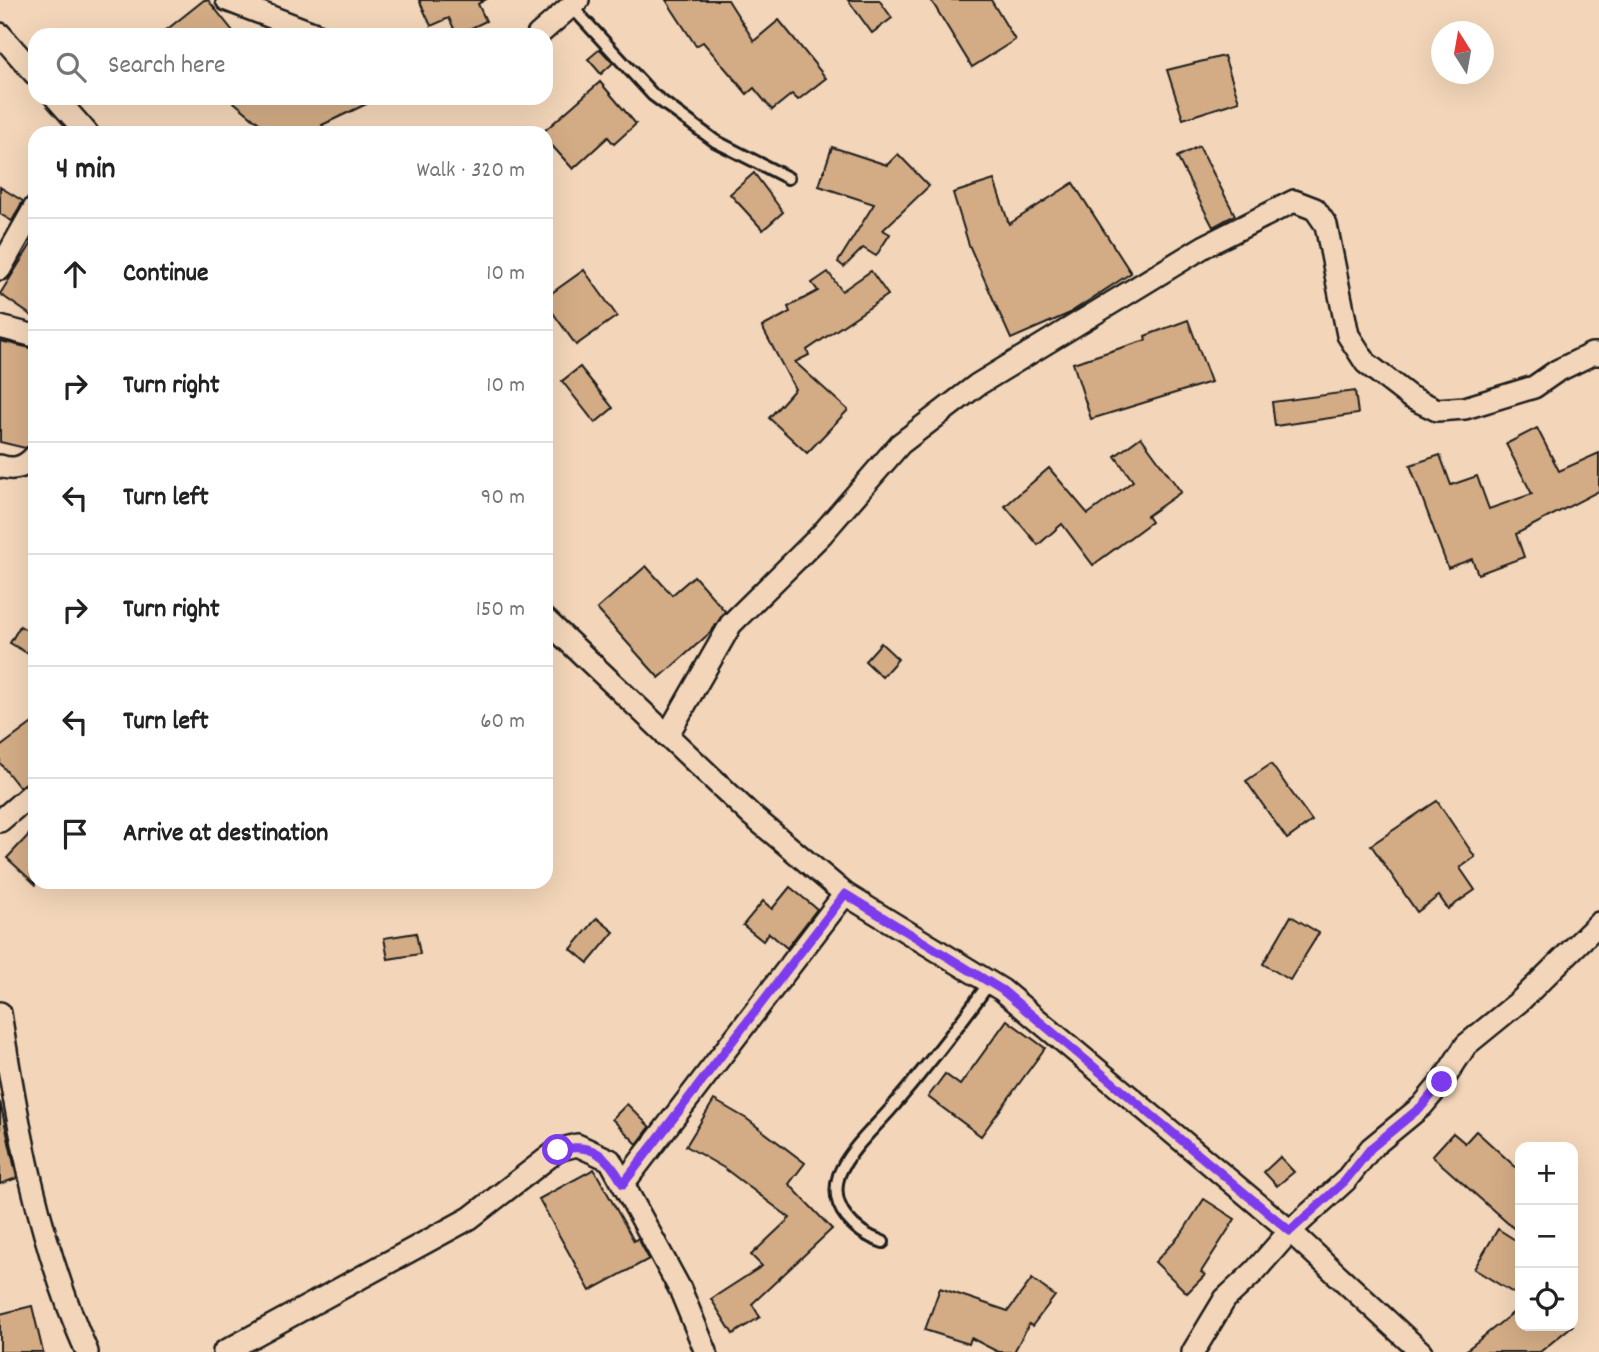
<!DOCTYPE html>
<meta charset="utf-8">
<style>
:root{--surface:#fff;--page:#f6f6f6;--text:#222;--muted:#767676;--line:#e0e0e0}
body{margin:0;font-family:Dekko,sans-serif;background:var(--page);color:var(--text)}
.controls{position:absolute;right:21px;bottom:21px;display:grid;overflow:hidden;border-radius:14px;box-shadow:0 7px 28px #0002}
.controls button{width:63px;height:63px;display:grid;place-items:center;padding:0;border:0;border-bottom:2px solid var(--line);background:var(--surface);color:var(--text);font:35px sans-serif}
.compass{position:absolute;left:1431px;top:21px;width:63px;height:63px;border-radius:50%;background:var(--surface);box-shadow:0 7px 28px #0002;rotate:349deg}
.stop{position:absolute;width:21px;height:21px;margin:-16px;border:5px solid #7c3aed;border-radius:50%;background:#fff}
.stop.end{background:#7c3aed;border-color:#fff;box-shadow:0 2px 7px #0008}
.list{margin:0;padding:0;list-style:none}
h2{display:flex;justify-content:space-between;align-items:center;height:91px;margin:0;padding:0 28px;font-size:30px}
h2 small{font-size:23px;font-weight:400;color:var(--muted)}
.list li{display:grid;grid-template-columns:46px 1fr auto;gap:21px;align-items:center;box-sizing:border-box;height:112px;padding:0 28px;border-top:2px solid var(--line)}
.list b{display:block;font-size:26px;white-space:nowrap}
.list em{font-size:23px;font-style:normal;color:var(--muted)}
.icon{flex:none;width:38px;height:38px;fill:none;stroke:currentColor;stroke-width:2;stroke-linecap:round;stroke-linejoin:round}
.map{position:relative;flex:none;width:1599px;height:1352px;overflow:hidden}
.search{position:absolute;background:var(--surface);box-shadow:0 7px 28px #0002;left:28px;top:28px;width:525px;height:77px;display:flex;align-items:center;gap:18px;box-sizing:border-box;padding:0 24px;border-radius:21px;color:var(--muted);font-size:26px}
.panel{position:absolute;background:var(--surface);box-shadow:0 7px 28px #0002;left:28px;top:126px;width:525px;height:763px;border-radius:21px}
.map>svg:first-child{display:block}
</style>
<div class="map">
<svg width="1599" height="1352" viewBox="0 0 1599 1352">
<rect width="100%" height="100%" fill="#f3d6b9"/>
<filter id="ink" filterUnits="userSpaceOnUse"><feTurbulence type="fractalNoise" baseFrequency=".0143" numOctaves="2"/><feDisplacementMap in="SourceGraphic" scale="14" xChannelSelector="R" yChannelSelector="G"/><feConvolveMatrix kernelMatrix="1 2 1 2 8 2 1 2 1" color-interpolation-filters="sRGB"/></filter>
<g filter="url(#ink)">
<g fill="#d3ac85" stroke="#1c1c1c" stroke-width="2">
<polygon points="204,0 208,0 236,35 160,35"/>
<polygon points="419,0 485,0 478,4 486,21 457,35 449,18 431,26"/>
<polygon points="666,0 728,0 754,41 779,20 826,78 798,100 792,94 772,110 754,88 747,94 703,42 696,46"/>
<polygon points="848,0 879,0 892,18 872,33"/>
<polygon points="931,0 991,0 1015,40 972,67"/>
<polygon points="600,49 613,63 601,74 588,59"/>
<polygon points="1224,56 1239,101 1183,119 1167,70"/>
<polygon points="600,82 636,124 614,144 608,137 573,169 546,139 546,133 542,133"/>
<polygon points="229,98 379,98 322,125 328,133 271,133"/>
<polygon points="1199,146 1235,215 1213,227 1177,157"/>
<polygon points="832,147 887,165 898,154 929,186 883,230 890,234 876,256 863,248 844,267 838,262 874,204 819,186"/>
<polygon points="754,173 783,212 763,230 730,194"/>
<polygon points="994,180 1009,224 1073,183 1131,273 1068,314 1011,339 969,245 953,193"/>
<polygon points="0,187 23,201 12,221 0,214"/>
<polygon points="35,238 35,318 0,294"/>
<polygon points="584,270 617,316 576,345 546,303 546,297"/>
<polygon points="871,271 888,295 807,350 809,355 795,362 848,410 807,453 769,418 795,389 762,327 790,312 788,307 818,291 812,283 828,272 842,291"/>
<polygon points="1188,320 1211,382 1091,419 1073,363 1146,340 1145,336"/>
<polygon points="0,341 35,349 35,443 25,448 0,442"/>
<polygon points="580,367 613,408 595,423 562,381"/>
<polygon points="1355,391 1358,414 1275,426 1272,402"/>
<polygon points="1537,428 1559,471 1599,453 1599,491 1516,534 1524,557 1478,574 1472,559 1448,568 1410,465 1440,455 1451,485 1477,476 1489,509 1532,494 1506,444"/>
<polygon points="1141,437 1181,492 1147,516 1151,522 1093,565 1062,524 1038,545 1005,506 1049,468 1088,514 1133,481 1115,456"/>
<polygon points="646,566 672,595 694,576 725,611 711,632 659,678 597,609"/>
<polygon points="20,626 35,635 27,653 10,643"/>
<polygon points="881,643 898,659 882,677 865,661"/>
<polygon points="35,721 35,778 19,787 0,763 0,747"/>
<polygon points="1271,764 1312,821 1287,839 1246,781"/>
<polygon points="1437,801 1475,857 1460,868 1475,890 1448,909 1439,896 1417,912 1371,845"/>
<polygon points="35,828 35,884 7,858"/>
<polygon points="790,887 817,909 787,948 769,933 763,941 743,925 763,901 772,909"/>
<polygon points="1291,916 1319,933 1290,980 1263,964"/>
<polygon points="597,918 614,932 588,963 571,949"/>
<polygon points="416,933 420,954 388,959 384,938"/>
<polygon points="1007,1020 1045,1048 981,1136 928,1097 945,1074 960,1085"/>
<polygon points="714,1100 747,1119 805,1163 789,1184 832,1229 752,1304 760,1317 733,1334 711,1299 762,1266 751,1255 790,1218 724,1168 686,1146"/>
<polygon points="0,1102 17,1178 0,1184"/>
<polygon points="627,1104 650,1127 637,1144 612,1119"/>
<polygon points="1476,1131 1520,1171 1520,1234 1432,1156 1453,1133 1465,1143"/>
<polygon points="1280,1157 1294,1172 1277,1186 1264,1172"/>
<polygon points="594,1169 634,1241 638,1238 649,1259 590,1291 539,1199"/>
<polygon points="1204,1199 1235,1219 1201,1272 1205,1275 1187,1293 1155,1262 1182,1233"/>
<polygon points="1498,1229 1520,1243 1520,1297 1474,1269"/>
<polygon points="1032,1279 1055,1296 1032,1326 1029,1324 1014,1352 998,1352 971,1338 969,1344 925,1330 940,1288 1008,1311"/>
<polygon points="32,1306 43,1352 0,1352 0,1314"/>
<polygon points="1520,1307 1520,1326 1572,1326 1540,1352 1464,1352"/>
</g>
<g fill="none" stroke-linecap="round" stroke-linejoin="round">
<g stroke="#1c1c1c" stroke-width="16">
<g id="lane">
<polyline points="571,6 653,95 715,141 788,178"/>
<path d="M883 1242C856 1233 828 1208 839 1175 849 1149 878 1125 895 1104 929 1064 960 1024 990 982"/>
</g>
</g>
<g stroke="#1c1c1c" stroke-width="26">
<g id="street">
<polyline points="227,0 318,35"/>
<polyline points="0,34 35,74"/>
<polyline points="538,35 578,0"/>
<polyline points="56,98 87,133"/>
<polyline points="0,269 35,207"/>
<polyline points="0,327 35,336"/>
<path d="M0 466C14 471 25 467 35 456"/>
<polyline points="546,620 750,814 845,894 1002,990 1290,1231 1421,1352"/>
<polyline points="667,736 731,624 821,535 900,444 977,385 1205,246 1294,201 1315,209 1326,225 1348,335 1366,363 1410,397 1437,410 1465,408 1534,387 1557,371 1592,354 1599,354"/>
<polyline points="0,821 35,791"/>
<path d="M0 1013C18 1129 39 1244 87 1352"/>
<polyline points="623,1184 845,894"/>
<polyline points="224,1352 470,1218 558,1150 577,1145 610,1160 680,1289 706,1352"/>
<polyline points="1193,1352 1225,1299 1255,1271 1290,1231 1345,1181 1371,1148 1422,1106 1442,1082 1466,1045 1520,1001 1599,923"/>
</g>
</g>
<use href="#lane" stroke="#f3d6b9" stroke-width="10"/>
<use href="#street" stroke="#f3d6b9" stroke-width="21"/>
</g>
</g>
<g fill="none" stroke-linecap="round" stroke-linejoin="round" filter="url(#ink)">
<path stroke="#7c3aed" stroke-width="9" d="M558 1150C592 1142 607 1155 623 1184L845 894 1002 990 1290 1231 1345 1181 1371 1148 1422 1106 1442 1082"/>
</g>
</svg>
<div class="controls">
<button>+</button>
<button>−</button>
<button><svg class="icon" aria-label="locate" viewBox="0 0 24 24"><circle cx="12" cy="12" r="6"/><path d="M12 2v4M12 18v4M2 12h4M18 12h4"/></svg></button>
</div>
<svg class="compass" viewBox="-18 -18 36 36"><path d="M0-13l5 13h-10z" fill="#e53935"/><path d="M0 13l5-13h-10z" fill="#767676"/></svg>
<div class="stop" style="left:558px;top:1150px"></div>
<div class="stop end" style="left:1442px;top:1082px"></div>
<div class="search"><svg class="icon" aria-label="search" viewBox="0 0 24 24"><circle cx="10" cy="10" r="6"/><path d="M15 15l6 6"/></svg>Search here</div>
<section class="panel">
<h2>4 min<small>Walk · 320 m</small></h2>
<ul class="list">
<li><svg class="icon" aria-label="ahead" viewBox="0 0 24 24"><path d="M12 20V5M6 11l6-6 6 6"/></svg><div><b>Continue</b></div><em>10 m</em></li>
<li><svg class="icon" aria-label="right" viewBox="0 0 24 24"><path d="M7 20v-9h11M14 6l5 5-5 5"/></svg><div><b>Turn right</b></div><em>10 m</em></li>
<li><svg class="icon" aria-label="left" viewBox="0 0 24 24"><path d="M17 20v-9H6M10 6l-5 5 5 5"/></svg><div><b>Turn left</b></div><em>90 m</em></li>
<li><svg class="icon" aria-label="right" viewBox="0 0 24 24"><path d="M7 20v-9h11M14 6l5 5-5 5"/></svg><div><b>Turn right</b></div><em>150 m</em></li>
<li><svg class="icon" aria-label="left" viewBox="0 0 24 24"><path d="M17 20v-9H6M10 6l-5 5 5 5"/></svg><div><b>Turn left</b></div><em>60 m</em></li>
<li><svg class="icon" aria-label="arrive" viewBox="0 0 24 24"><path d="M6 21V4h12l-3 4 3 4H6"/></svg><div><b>Arrive at destination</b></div></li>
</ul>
</section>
</div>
